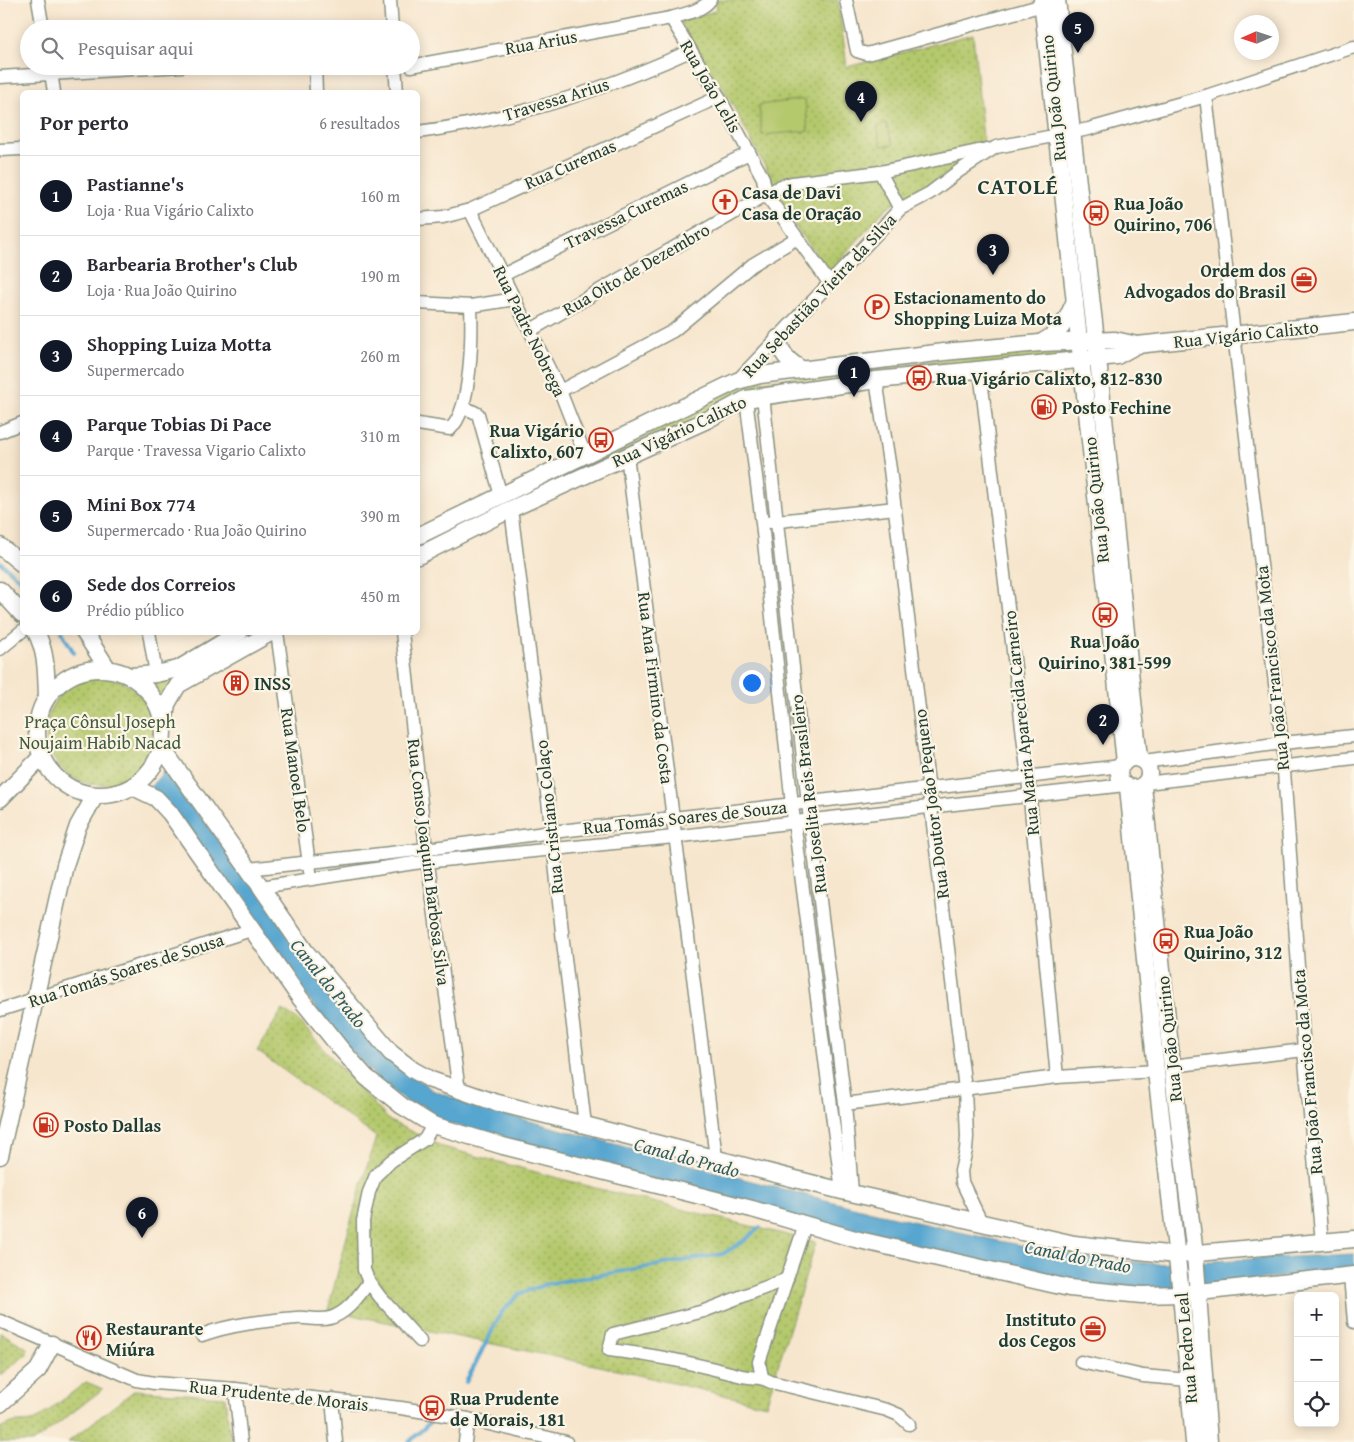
<!DOCTYPE html>
<html lang="pt">
<meta charset="utf-8">
<style>
:root{--surface:#fff;--page:#f2f2f3;--text:#2b2b33;--muted:#7c7c81;--line:#e1e1e2;--accent:#111827}
body{margin:0;font-family:"Gentium Book Plus",serif;background:var(--page);color:var(--text)}
.controls{position:absolute;right:15px;bottom:15px;display:grid;overflow:hidden;border-radius:8px;box-shadow:0 2px 12px #0003}
.controls button{width:45px;height:45px;display:grid;place-items:center;padding:0;border:0;border-bottom:1px solid var(--line);background:var(--surface);color:var(--text);font:25px sans-serif}
.compass{position:absolute;left:1234px;top:15px;width:45px;height:45px;border-radius:50%;background:var(--surface);box-shadow:0 2px 12px #0003;rotate:267deg}
.you{position:absolute;left:751px;top:682px;width:18px;height:18px;margin:-12px;border:4px solid #fff;border-radius:50%;background:#1a73e8;box-shadow:0 0 0 8px #1a73e833}
.badge{display:grid;place-items:center;width:32px;height:32px;border-radius:50%;background:var(--accent);color:#fff;font-size:16px;font-weight:700}
.pin{position:absolute;translate:-50% -41px;filter:drop-shadow(0 1px 2px #0008)}
.pin::after{content:'';position:absolute;top:26px;width:18px;height:15px;background:inherit;clip-path:polygon(0 0,100% 0,50% 100%)}
.list{margin:0;padding:0;list-style:none}
h2{display:flex;justify-content:space-between;align-items:center;height:65px;margin:0;padding:0 20px;font-size:21px}
h2 small{font-size:16px;font-weight:400;color:var(--muted)}
.list li{display:grid;grid-template-columns:32px 1fr auto;gap:15px;align-items:center;box-sizing:border-box;height:80px;padding:0 20px;border-top:1px solid var(--line)}
.list b{display:block;font-size:19px;white-space:nowrap}
.list p{margin:0;font-size:16px;white-space:nowrap;color:var(--muted)}
.list em{font-size:16px;font-style:normal;color:var(--muted)}
.icon{flex:none;width:28px;height:28px;fill:none;stroke:currentColor;stroke-width:2;stroke-linecap:round;stroke-linejoin:round}
.map{position:relative;flex:none;width:1354px;height:1442px;overflow:hidden}
.search{position:absolute;background:var(--surface);box-shadow:0 2px 12px #0003;left:20px;top:20px;width:400px;height:55px;display:flex;align-items:center;gap:12px;box-sizing:border-box;padding:0 18px;border-radius:28px;color:var(--muted);font-size:19px}
.panel{position:absolute;background:var(--surface);box-shadow:0 2px 12px #0003;left:20px;top:90px;width:400px;height:545px;border-radius:8px}
.map>svg:first-child{display:block}
</style>
<div class="map">
<svg width="1354" height="1442" viewBox="0 0 1354 1442">
<defs>
<pattern id="green-dots" width="8" height="8" patternUnits="userSpaceOnUse" patternTransform="scale(1.25)"><rect width="8" height="8" fill="#b4c86c"/><path d="M2 2h.1M6 6h.1" fill="none" stroke="#92a45a" stroke-width="1.8" stroke-linecap="round"/></pattern>
</defs>
<rect width="100%" height="100%" fill="#fcf5e5"/>
<filter id="ink" filterUnits="userSpaceOnUse"><feTurbulence type="fractalNoise" baseFrequency=".02" numOctaves="2"/><feDisplacementMap in="SourceGraphic" scale="10" xChannelSelector="R" yChannelSelector="G"/><feConvolveMatrix kernelMatrix="1 2 1 2 8 2 1 2 1" color-interpolation-filters="sRGB"/></filter>
<filter id="wash" filterUnits="userSpaceOnUse"><feTurbulence type="fractalNoise" baseFrequency=".0096" numOctaves="4" result="noise"/><feDisplacementMap in="SourceGraphic" scale="20" xChannelSelector="R" yChannelSelector="G"/><feGaussianBlur stdDeviation="1.12" result="paint"/><feColorMatrix in="noise" values="0 0 0 0 0 0 0 0 0 0 0 0 0 0 0 0 0 1.4 0 .05"/><feComposite in="paint" operator="in"/></filter>
<g filter="url(#wash)">
<rect width="100%" height="100%" fill="#f7e6ce"/>
<g fill="url(#green-dots)" stroke="#6a8250">
<polygon points="717,0 838,0 847,67 973,34 984,148 932,184 886,208 830,272 772,196 769,174 727,95 679,21 715,11"/>
<polygon points="1078,343 1079,358 743,397 418,555 418,538 739,384"/>
<polygon points="245,633 268,633 177,683 164,715 153,693 144,683"/>
<circle cx="100" cy="731" r="54"/>
<polygon points="282,1010 299,1021 357,1086 390,1121 443,1147 599,1189 816,1242 766,1405 604,1367 328,1310 352,1217 376,1137 257,1051"/>
<polygon points="0,1332 27,1348 27,1354 0,1375"/>
<path d="M86 1382 103 1389 34 1442H0V1429C16 1417 24 1426 39 1418Z"/>
<polygon points="135,1390 225,1397 231,1442 68,1442"/>
</g>
<g fill="#b4c86c" stroke="#6a8250">
<polygon points="805,99 808,131 762,135 759,105"/>
<polygon points="886,123 893,145 881,146 877,127"/>
</g>
<polygon fill="#56a6d0" stroke="#3a7282" points="164,771 398,1064 432,1090 471,1105 728,1175 872,1212 999,1241 1090,1258 1155,1264 1354,1254 1354,1270 1148,1290 1091,1285 827,1227 430,1118 381,1083 328,1024 149,789"/>
<g fill="none" stroke-linecap="round" stroke-linejoin="round">
<g stroke="#56a6d0" stroke-width="4">
<polyline points="0,562 22,581"/>
<polyline points="62,632 74,653"/>
<polyline points="466,1382 501,1313 519,1294 547,1284 723,1254 745,1240 760,1227"/>
<polyline points="409,1442 437,1416"/>
</g>
</g>
</g>
<g filter="url(#ink)">
<g fill="none" stroke-linecap="round" stroke-linejoin="round">
<g stroke="#8b9281" stroke-width="15">
<g id="minor">
<polyline points="38,0 43,29"/>
<polyline points="390,0 392,29"/>
<polyline points="846,0 857,51 867,54 1043,5"/>
<polyline points="671,18 719,97 763,178 766,194 830,284"/>
<polyline points="50,66 54,92"/>
<polyline points="315,66 316,92"/>
<polyline points="395,66 397,92"/>
<path d="M411 66 671 18C684 14 702 11 710 0"/>
<polyline points="0,77 182,66"/>
<polyline points="1206,96 1282,743 1304,1050 1322,1242"/>
<path d="M418 132C511 120 604 90 690 51"/>
<polyline points="0,150 22,149"/>
<polyline points="880,172 900,209"/>
<polyline points="470,210 560,391 585,455"/>
<polyline points="418,219 443,217 470,210 719,97"/>
<polyline points="503,275 749,153"/>
<polyline points="418,303 471,306"/>
<polyline points="531,330 781,186 792,183 880,172 987,149"/>
<polyline points="980,370 1028,778 1057,1077"/>
<polyline points="876,380 890,469 965,1089 967,1137 966,1150 961,1171 962,1182 982,1224"/>
<polyline points="737,381 900,209 930,193 959,171 996,147 1089,129 1206,96 1354,47"/>
<polyline points="560,391 673,331 752,265 797,238"/>
<polyline points="763,396 808,803 845,1104 852,1192"/>
<polyline points="746,399 762,523 792,805 842,1191"/>
<polyline points="462,409 470,410 478,414 501,496"/>
<path d="M418 424 450 429C472 410 472 334 471 306L515 299"/>
<polyline points="0,432 22,423"/>
<polyline points="627,455 716,1158"/>
<polyline points="511,509 552,832 563,942 585,1125"/>
<polyline points="770,522 895,508"/>
<polyline points="149,632 156,674"/>
<polyline points="277,632 310,871"/>
<polyline points="402,632 426,849 459,1091"/>
<polyline points="0,649 22,631"/>
<polyline points="1144,762 1282,743 1354,736"/>
<polyline points="1146,783 1354,758"/>
<polyline points="248,869 426,849 552,832 1121,766"/>
<polyline points="261,887 414,863 674,837 795,822 1125,785"/>
<polyline points="0,1010 251,930"/>
<polyline points="1172,1066 1304,1050"/>
<polyline points="845,1104 1057,1077 1156,1071"/>
<polyline points="1350,1276 1354,1322"/>
<path d="M787 1279 704 1311 613 1334 609 1350C657 1355 696 1364 742 1376 754 1379 759 1375 771 1382L887 1410 899 1415 909 1424"/>
<polyline points="0,1321 137,1380 154,1383 235,1389 401,1408 468,1419 566,1442"/>
<path d="M202 1335C231 1324 265 1321 296 1318 307 1317 320 1321 330 1318 348 1313 359 1295 369 1282"/>
<polyline points="420,1341 380,1297 369,1282 364,1270 363,1221 369,1192 376,1175 391,1161 425,1139 433,1125"/>
<polyline points="1081,1362 1143,1376 1189,1380"/>
<polyline points="762,1377 759,1362 805,1225"/>
<polyline points="235,1389 241,1442"/>
<polyline points="332,1399 336,1442"/>
<polyline points="465,1442 468,1419"/>
</g>
</g>
<g stroke="#8b9281" stroke-width="19">
<g id="major">
<polyline points="1042,0 1125,762"/>
<polyline points="1057,0 1096,340 1139,759"/>
<path d="M778 338C781 354 788 361 801 369"/>
<path d="M1042 342C1064 330 1065 322 1075 301"/>
<polyline points="418,536 737,381 760,375 944,352 1040,343 1115,340 1137,345"/>
<polyline points="0,546 22,564"/>
<polyline points="418,556 511,509 707,420 746,399 876,380 1098,358 1117,356 1137,345 1354,322"/>
<polyline points="0,590 22,614"/>
<path d="M36 632C47 653 46 674 47 697"/>
<polyline points="84,632 108,669"/>
<circle cx="100" cy="732" r="63"/>
<polyline points="131,676 156,674 178,669 240,632"/>
<polyline points="164,724 167,704 178,685 272,632"/>
<polyline points="162,748 261,887 305,951 391,1053 413,1070 431,1080 494,1102 585,1125 842,1191 1074,1244 1176,1255 1354,1239"/>
<circle cx="1134" cy="773" r="15"/>
<polyline points="1143,786 1172,1066 1195,1254 1209,1442"/>
<polyline points="133,787 156,798 170,813 300,998 341,1049 366,1077 402,1106 433,1125 503,1146 752,1209 855,1239 1069,1288 1142,1295 1181,1294 1354,1275"/>
<polyline points="1128,787 1156,1071 1181,1294 1194,1442"/>
<polyline points="0,799 41,757"/>
<polyline points="0,1156 65,865 78,826 95,796"/>
<polyline points="0,1404 38,1370 52,1344"/>
</g>
</g>
<use href="#minor" stroke="#fff" stroke-width="12"/>
<use href="#major" stroke="#fff" stroke-width="16"/>
</g>
</g>
<defs>
<g id="church-ring" transform="scale(1.25)"><circle r="9.5" fill="#fcf5e5" stroke="#c8321e" stroke-width="1.5"/><path d="M-1.2-6h2.4v3.5h3.3v2.4h-3.3V6h-2.4V-.1h-3.3v-2.4h3.3Z" fill="#c8321e"/></g>
<g id="bus-ring" transform="scale(1.25)"><circle r="9.5" fill="#fcf5e5" stroke="#c8321e" stroke-width="1.5"/><path d="M-5-6H5V4H4V6H2V4H-2V6H-4V4H-5ZM-3.5-4V0h7V-4ZM-3.5 1.2v1.5H-2V1.2ZM2 1.2v1.5H3.5V1.2Z" fill="#c8321e"/></g>
<g id="office-ring" transform="scale(1.25)"><circle r="9.5" fill="#fcf5e5" stroke="#c8321e" stroke-width="1.5"/><path d="M-6-3h4V-5.5h4V-3h4V5H-6ZM-1-4.5V-3h2v-1.5ZM-6 0V1H6V0Z" fill="#c8321e"/></g>
<g id="parking-ring" transform="scale(1.25)"><circle r="9.5" fill="#fcf5e5" stroke="#c8321e" stroke-width="1.5"/><path d="M-3.5-5.5H1a3.5 3.5 0 0 1 0 7H-1V5.5H-3.5ZM-1-3.4V-.6H.8a1.4 1.4 0 0 0 0-2.8Z" fill="#c8321e"/></g>
<g id="fuel-ring" transform="scale(1.25)"><circle r="9.5" fill="#fcf5e5" stroke="#c8321e" stroke-width="1.5"/><path d="M-5.5-6h7V0h2V4h1.3V-2.5L3-4.5l.8-.8L6-3V5H2.5V1h-1V6h-7ZM-4.2-4.7v3.2H.2V-4.7Z" fill="#c8321e"/></g>
<g id="building-ring" transform="scale(1.25)"><circle r="9.5" fill="#fcf5e5" stroke="#c8321e" stroke-width="1.5"/><path d="M-4-6H4V6H1V3H-1V6H-4ZM-2.5-4.3h1.7v1.8h-1.7ZM.8-4.3h1.7v1.8H.8ZM-2.5-1h1.7V.8h-1.7ZM.8-1h1.7V.8H.8Z" fill="#c8321e"/></g>
<g id="restaurant-ring" transform="scale(1.25)"><circle r="9.5" fill="#fcf5e5" stroke="#c8321e" stroke-width="1.5"/><path d="M-5-6h1v4h1v-4h1v4h1v-4h1v5L-1.5 .5V6h-2V.5L-5-1ZM5-6V6H3V1.5H1.5Q1.5-4 5-6Z" fill="#c8321e"/></g>
</defs>
<g fill-rule="evenodd">
<use href="#church-ring" x="725" y="202"/>
<use href="#bus-ring" x="1096" y="213"/>
<use href="#office-ring" x="1304" y="280"/>
<use href="#parking-ring" x="877" y="307"/>
<use href="#bus-ring" x="919" y="378"/>
<use href="#fuel-ring" x="1044" y="407"/>
<use href="#bus-ring" x="601" y="440"/>
<use href="#bus-ring" x="1105" y="615"/>
<use href="#building-ring" x="236" y="683"/>
<use href="#bus-ring" x="1166" y="941"/>
<use href="#fuel-ring" x="46" y="1125"/>
<use href="#office-ring" x="1093" y="1329"/>
<use href="#restaurant-ring" x="89" y="1338"/>
<use href="#bus-ring" x="432" y="1408"/>
</g>
<g text-anchor="middle" dominant-baseline="central" stroke-width="4.5" stroke-linejoin="round" paint-order="stroke">
<g font-size="18" fill="#1f3d34" stroke="#fcf5e5">
<text transform="translate(541 42) rotate(-10)">Rua Arius</text>
<text transform="translate(711 86) rotate(60)">Rua João Lelis</text>
<text transform="translate(1053 98) rotate(-96)">Rua João Quirino</text>
<text transform="translate(556 99) rotate(-17)">Travessa Arius</text>
<text transform="translate(570 164) rotate(-24)">Rua Curemas</text>
<text transform="translate(626 214) rotate(-26)">Travessa Curemas</text>
<text transform="translate(636 269) rotate(-30)">Rua Oito de Dezembro</text>
<text transform="translate(819 295) rotate(-47)">Rua Sebastião Vieira da Silva</text>
<text transform="translate(530 331) rotate(64)">Rua Padre Nobrega</text>
<text transform="translate(1246 334) rotate(-6)">Rua Vigário Calixto</text>
<text transform="translate(679 431) rotate(-25)">Rua Vigário Calixto</text>
<text transform="translate(1096 500) rotate(-96)">Rua João Quirino</text>
<text transform="translate(1272 668) rotate(-96)">Rua João Francisco da Mota</text>
<text transform="translate(656 688) rotate(83)">Rua Ana Firmino da Costa</text>
<text transform="translate(1021 723) rotate(-96)">Rua Maria Aparecida Carneiro</text>
<text transform="translate(296 770) rotate(82)">Rua Manoel Belo</text>
<text transform="translate(808 794) rotate(-97)">Rua Joselita Reis Brasileiro</text>
<text transform="translate(931 804) rotate(-97)">Rua Doutor João Pequeno</text>
<text transform="translate(549 817) rotate(-96)">Rua Cristiano Colaço</text>
<text transform="translate(685 817) rotate(-6)">Rua Tomás Soares de Souza</text>
<text transform="translate(429 862) rotate(83)">Rua Conso Joaquim Barbosa Silva</text>
<text transform="translate(126 970) rotate(-18)">Rua Tomás Soares de Sousa</text>
<text transform="translate(1169 1039) rotate(-96)">Rua João Quirino</text>
<text transform="translate(1307 1072) rotate(-95)">Rua João Francisco da Mota</text>
<text transform="translate(1186 1348) rotate(-95)">Rua Pedro Leal</text>
<text transform="translate(279 1395) rotate(6)">Rua Prudente de Morais</text>
</g>
<g font-size="18" font-weight="bold" fill="#1f3d34" stroke="#fcf5e5" text-anchor="start">
<text x="742" y="192">Casa de Davi<tspan x="742" dy="21">Casa de Oração</tspan></text>
<text x="1114" y="203">Rua João<tspan x="1114" dy="21">Quirino, 706</tspan></text>
<text x="1286" y="270" text-anchor="end">Ordem dos<tspan x="1286" dy="21">Advogados do Brasil</tspan></text>
<text x="894" y="297">Estacionamento do<tspan x="894" dy="21">Shopping Luiza Mota</tspan></text>
<text x="936" y="378">Rua Vigário Calixto, 812-830</text>
<text x="1062" y="407">Posto Fechine</text>
<text x="584" y="430" text-anchor="end">Rua Vigário<tspan x="584" dy="21">Calixto, 607</tspan></text>
<text x="1105" y="641" text-anchor="middle">Rua João<tspan x="1105" dy="21">Quirino, 381-599</tspan></text>
<text x="254" y="683">INSS</text>
<text x="1184" y="931">Rua João<tspan x="1184" dy="21">Quirino, 312</tspan></text>
<text x="64" y="1125">Posto Dallas</text>
<text x="1076" y="1319" text-anchor="end">Instituto<tspan x="1076" dy="21">dos Cegos</tspan></text>
<text x="106" y="1328">Restaurante<tspan x="106" dy="21">Miúra</tspan></text>
<text x="450" y="1398">Rua Prudente<tspan x="450" dy="21">de Morais, 181</tspan></text>
</g>
<g font-size="18" fill="#3d593f" stroke="#fcf5e5">
<text x="100" y="721">Praça Cônsul Joseph<tspan x="100" dy="21">Noujaim Habib Nacad</tspan></text>
</g>
<g font-size="19" font-style="italic" fill="#305c63" stroke="#fcf5e5">
<text transform="translate(329 983) rotate(51)">Canal do Prado</text>
<text transform="translate(687 1157) rotate(15)">Canal do Prado</text>
<text transform="translate(1078 1256) rotate(11)">Canal do Prado</text>
</g>
<g font-size="22" font-weight="bold" letter-spacing="1" fill="#1f3d34" stroke="#fcf5e5">
<text x="1018" y="186">CATOLÉ</text>
</g>
</g>
</svg>
<div class="controls">
<button>+</button>
<button>−</button>
<button><svg class="icon" aria-label="locate" viewBox="0 0 24 24"><circle cx="12" cy="12" r="6"/><path d="M12 2v4M12 18v4M2 12h4M18 12h4"/></svg></button>
</div>
<svg class="compass" viewBox="-18 -18 36 36"><path d="M0-13l5 13h-10z" fill="#e53935"/><path d="M0 13l5-13h-10z" fill="#7c7c81"/></svg>
<div class="you"></div>
<div class="pin badge" style="left:854px;top:397px">1</div>
<div class="pin badge" style="left:1103px;top:745px">2</div>
<div class="pin badge" style="left:993px;top:275px">3</div>
<div class="pin badge" style="left:861px;top:122px">4</div>
<div class="pin badge" style="left:1078px;top:53px">5</div>
<div class="pin badge" style="left:142px;top:1238px">6</div>
<div class="search"><svg class="icon" aria-label="search" viewBox="0 0 24 24"><circle cx="10" cy="10" r="6"/><path d="M15 15l6 6"/></svg>Pesquisar aqui</div>
<section class="panel">
<h2>Por perto<small>6 resultados</small></h2>
<ul class="list">
<li><span class="badge">1</span><div><b>Pastianne's</b><p>Loja · Rua Vigário Calixto</p></div><em>160 m</em></li>
<li><span class="badge">2</span><div><b>Barbearia Brother's Club</b><p>Loja · Rua João Quirino</p></div><em>190 m</em></li>
<li><span class="badge">3</span><div><b>Shopping Luiza Motta</b><p>Supermercado</p></div><em>260 m</em></li>
<li><span class="badge">4</span><div><b>Parque Tobias Di Pace</b><p>Parque · Travessa Vigario Calixto</p></div><em>310 m</em></li>
<li><span class="badge">5</span><div><b>Mini Box 774</b><p>Supermercado · Rua João Quirino</p></div><em>390 m</em></li>
<li><span class="badge">6</span><div><b>Sede dos Correios</b><p>Prédio público</p></div><em>450 m</em></li>
</ul>
</section>
</div>
